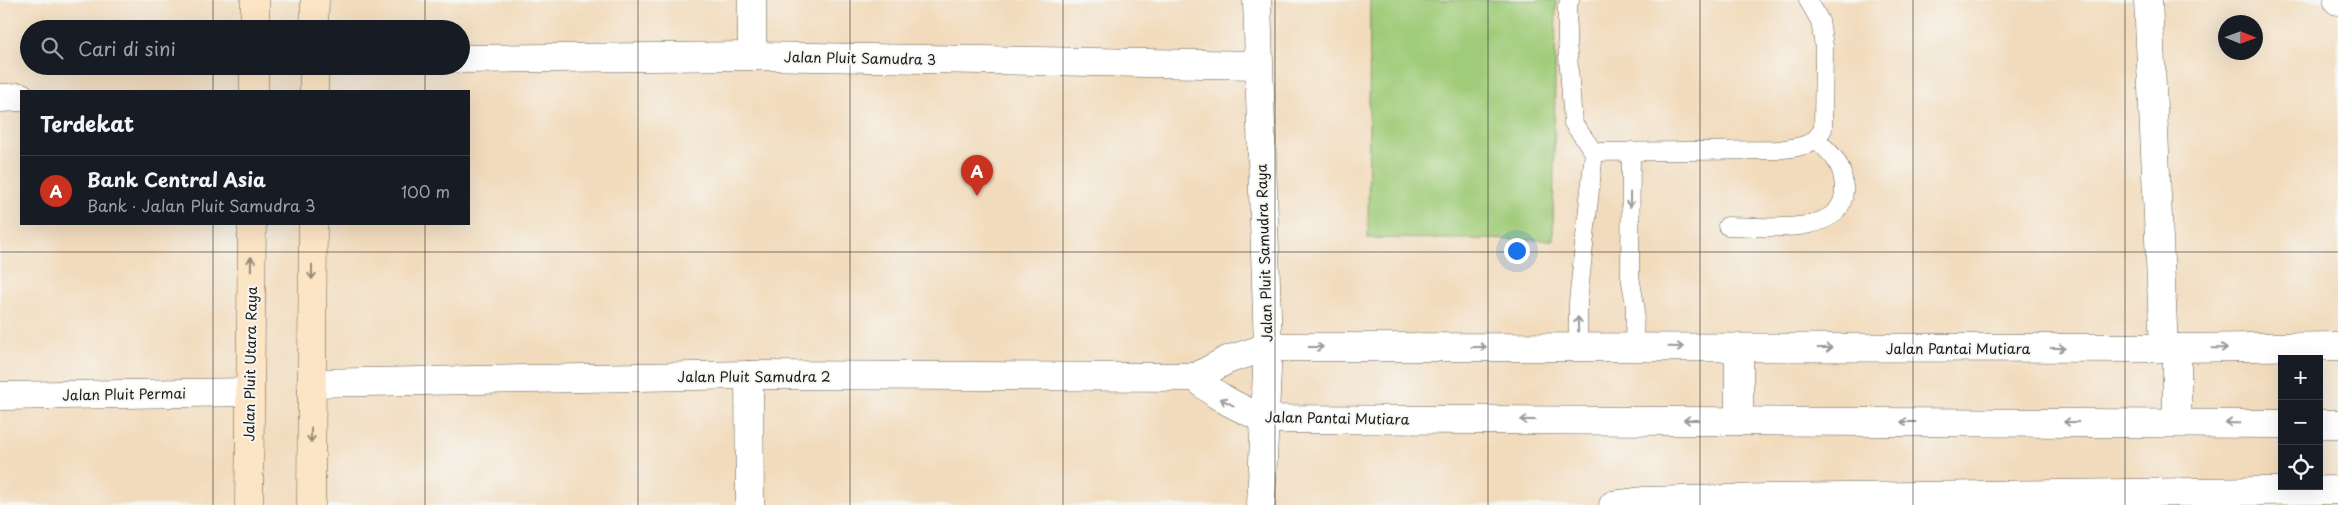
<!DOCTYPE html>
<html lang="id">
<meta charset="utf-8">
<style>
:root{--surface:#171b24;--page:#242831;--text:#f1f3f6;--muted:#9ea1a6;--line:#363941;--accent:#c8321e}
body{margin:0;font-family:"Playpen Sans",sans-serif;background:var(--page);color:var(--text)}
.controls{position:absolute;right:15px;bottom:15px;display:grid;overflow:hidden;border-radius:0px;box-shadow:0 5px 20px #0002}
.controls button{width:45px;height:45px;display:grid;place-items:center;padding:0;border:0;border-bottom:1px solid var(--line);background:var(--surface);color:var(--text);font:25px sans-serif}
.compass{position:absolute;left:2218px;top:15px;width:45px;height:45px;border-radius:50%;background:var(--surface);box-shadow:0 5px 20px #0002;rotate:91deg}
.you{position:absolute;left:1516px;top:250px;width:18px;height:18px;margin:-12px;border:4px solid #fff;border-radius:50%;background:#1a73e8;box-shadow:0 0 0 8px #1a73e833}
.badge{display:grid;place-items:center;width:32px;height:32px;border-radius:50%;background:var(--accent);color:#fff;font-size:16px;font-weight:700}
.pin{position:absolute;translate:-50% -41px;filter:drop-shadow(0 1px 2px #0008)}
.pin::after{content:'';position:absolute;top:26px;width:18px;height:15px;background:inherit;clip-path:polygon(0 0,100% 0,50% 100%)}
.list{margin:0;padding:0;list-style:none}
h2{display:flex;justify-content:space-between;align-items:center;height:65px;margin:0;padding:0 20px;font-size:21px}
h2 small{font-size:16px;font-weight:400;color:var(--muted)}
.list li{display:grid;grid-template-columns:32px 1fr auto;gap:15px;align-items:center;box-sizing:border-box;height:70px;padding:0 20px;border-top:1px solid var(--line)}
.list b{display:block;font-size:19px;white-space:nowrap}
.list p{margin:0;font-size:16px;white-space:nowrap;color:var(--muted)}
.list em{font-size:16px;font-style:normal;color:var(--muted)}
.icon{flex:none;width:28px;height:28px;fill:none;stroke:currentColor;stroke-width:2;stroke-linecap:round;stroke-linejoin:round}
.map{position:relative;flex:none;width:2338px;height:505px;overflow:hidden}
.search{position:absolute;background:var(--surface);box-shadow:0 5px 20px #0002;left:20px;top:20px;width:450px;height:55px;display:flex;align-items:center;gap:12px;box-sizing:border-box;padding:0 18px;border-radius:28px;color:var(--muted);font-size:19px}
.panel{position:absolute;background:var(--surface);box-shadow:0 5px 20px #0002;left:20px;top:90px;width:450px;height:135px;border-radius:0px}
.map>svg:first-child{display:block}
</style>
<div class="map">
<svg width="2338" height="505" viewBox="0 0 2338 505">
<rect width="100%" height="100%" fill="#f6f6f2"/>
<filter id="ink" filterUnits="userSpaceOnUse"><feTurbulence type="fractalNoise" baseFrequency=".02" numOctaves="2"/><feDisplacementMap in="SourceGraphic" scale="10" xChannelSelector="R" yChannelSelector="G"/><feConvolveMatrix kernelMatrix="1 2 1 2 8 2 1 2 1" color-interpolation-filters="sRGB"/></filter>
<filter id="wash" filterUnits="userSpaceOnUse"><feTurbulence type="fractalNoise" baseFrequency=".0096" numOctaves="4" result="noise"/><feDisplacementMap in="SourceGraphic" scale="20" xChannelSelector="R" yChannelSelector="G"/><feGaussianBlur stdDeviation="1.12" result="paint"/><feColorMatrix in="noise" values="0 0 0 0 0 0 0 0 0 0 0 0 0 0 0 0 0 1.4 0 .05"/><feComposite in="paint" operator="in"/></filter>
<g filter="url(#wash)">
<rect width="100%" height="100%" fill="#f2dbbc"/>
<polygon fill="#a0cc79" stroke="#5e744a" points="1370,0 1556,0 1553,240 1368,238"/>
</g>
<g filter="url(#ink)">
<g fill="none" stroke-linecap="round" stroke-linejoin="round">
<g stroke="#675f54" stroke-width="19">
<g id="lane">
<path d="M1570 0 1567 7V41L1573 123 1594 152 1777 150C1797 147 1812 148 1823 129L1824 46 1820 21 1808 0"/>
<polyline points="1631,151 1630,276 1635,305 1634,347"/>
<path d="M1727 226C1759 226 1846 239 1844 188 1843 164 1834 156 1817 140"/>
<polyline points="1578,347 1578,302 1594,152"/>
</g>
</g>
<g stroke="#675f54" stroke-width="29">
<g id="street">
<polyline points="752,0 752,56"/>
<polyline points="1257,0 1268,347 1261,505"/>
<polyline points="2148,0 2164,348"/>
<polyline points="2338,0 2338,1"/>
<polyline points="461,59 752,56 1258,65"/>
<polyline points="0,98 21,97"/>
<polyline points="1739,348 1739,421"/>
<polyline points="2177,348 2177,422"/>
<polyline points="749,375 750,505"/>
<polyline points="1196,377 1227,360 1268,347 2177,348 2338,346"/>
<path d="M1196 377C1216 398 1238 407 1264 419L2282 424"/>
<polyline points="311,383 749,375 1196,377"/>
<polyline points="0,396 249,392"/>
<polyline points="2319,424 2338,424"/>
<polyline points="1613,505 1644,501 1769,498 2338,490"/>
</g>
</g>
<g stroke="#675f54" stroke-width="29">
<g id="secondary">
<polyline points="255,29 255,0"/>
<polyline points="314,29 315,0"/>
<polyline points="254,91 254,66"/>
<polyline points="314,91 314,66"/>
<polyline points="249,505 252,224"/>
<polyline points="311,505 313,224"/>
</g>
</g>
<use href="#lane" stroke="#fff" stroke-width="18"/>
<use href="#street" stroke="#fff" stroke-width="28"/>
<use href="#secondary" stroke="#fce5c4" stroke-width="28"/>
</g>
<defs><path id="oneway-shaft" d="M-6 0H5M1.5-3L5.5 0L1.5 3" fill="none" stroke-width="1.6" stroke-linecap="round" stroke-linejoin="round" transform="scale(1.25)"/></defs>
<g stroke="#999">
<use href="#oneway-shaft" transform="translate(1630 200) rotate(91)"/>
<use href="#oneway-shaft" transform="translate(1578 324) rotate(-91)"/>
<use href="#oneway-shaft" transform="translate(1316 347)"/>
<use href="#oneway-shaft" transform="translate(1479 347)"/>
<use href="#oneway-shaft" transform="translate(1676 347) rotate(1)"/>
<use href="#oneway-shaft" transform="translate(1825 348)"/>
<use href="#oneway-shaft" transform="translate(2058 348)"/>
<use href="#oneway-shaft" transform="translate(2220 348) rotate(-1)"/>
<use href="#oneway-shaft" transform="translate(1227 402) rotate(-152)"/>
<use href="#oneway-shaft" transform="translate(1528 420) rotate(-180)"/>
<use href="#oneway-shaft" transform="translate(1691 420) rotate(-180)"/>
<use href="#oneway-shaft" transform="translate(1908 422) rotate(-180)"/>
<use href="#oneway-shaft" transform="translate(2071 422) rotate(-180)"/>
<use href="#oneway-shaft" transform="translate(2233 423) rotate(-179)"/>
</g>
<g stroke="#978b78">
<use href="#oneway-shaft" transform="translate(251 264) rotate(-89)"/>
<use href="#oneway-shaft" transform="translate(312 272) rotate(90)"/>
<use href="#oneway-shaft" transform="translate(311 435) rotate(90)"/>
</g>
</g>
<path fill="none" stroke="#1c1c1c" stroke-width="1" stroke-opacity="0.55" d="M213 0V29M425 0V29M638 0V505M850 0V505M1063 0V505M1275 0V505M1488 0V505M1700 0V505M1913 0V505M2125 0V505M213 66V91M425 66V91M213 224V505M425 224V505M0 252H2338"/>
<g text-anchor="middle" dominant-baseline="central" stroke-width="4" stroke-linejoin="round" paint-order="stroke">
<g font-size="14" fill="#1c1c1c" stroke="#f6f6f2">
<text transform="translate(860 58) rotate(1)">Jalan Pluit Samudra 3</text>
<text transform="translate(1264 253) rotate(-92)">Jalan Pluit Samudra Raya</text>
<text x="1958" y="348">Jalan Pantai Mutiara</text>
<text transform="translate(250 364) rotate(-89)">Jalan Pluit Utara Raya</text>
<text x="754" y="376">Jalan Pluit Samudra 2</text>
<text transform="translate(124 394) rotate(-1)">Jalan Pluit Permai</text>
<text transform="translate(1337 418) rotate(1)">Jalan Pantai Mutiara</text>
</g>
</g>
</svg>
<div class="controls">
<button>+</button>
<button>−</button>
<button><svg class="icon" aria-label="locate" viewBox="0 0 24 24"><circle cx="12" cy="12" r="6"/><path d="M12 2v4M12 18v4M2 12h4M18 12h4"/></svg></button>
</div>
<svg class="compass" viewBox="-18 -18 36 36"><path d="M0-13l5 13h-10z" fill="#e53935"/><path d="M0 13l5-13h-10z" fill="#9ea1a6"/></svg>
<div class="you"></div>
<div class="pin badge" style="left:977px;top:196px">A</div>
<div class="search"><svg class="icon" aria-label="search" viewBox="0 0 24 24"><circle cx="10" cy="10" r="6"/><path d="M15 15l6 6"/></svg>Cari di sini</div>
<section class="panel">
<h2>Terdekat<small></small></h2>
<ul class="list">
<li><span class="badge">A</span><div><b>Bank Central Asia</b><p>Bank · Jalan Pluit Samudra 3</p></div><em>100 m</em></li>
</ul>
</section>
</div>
